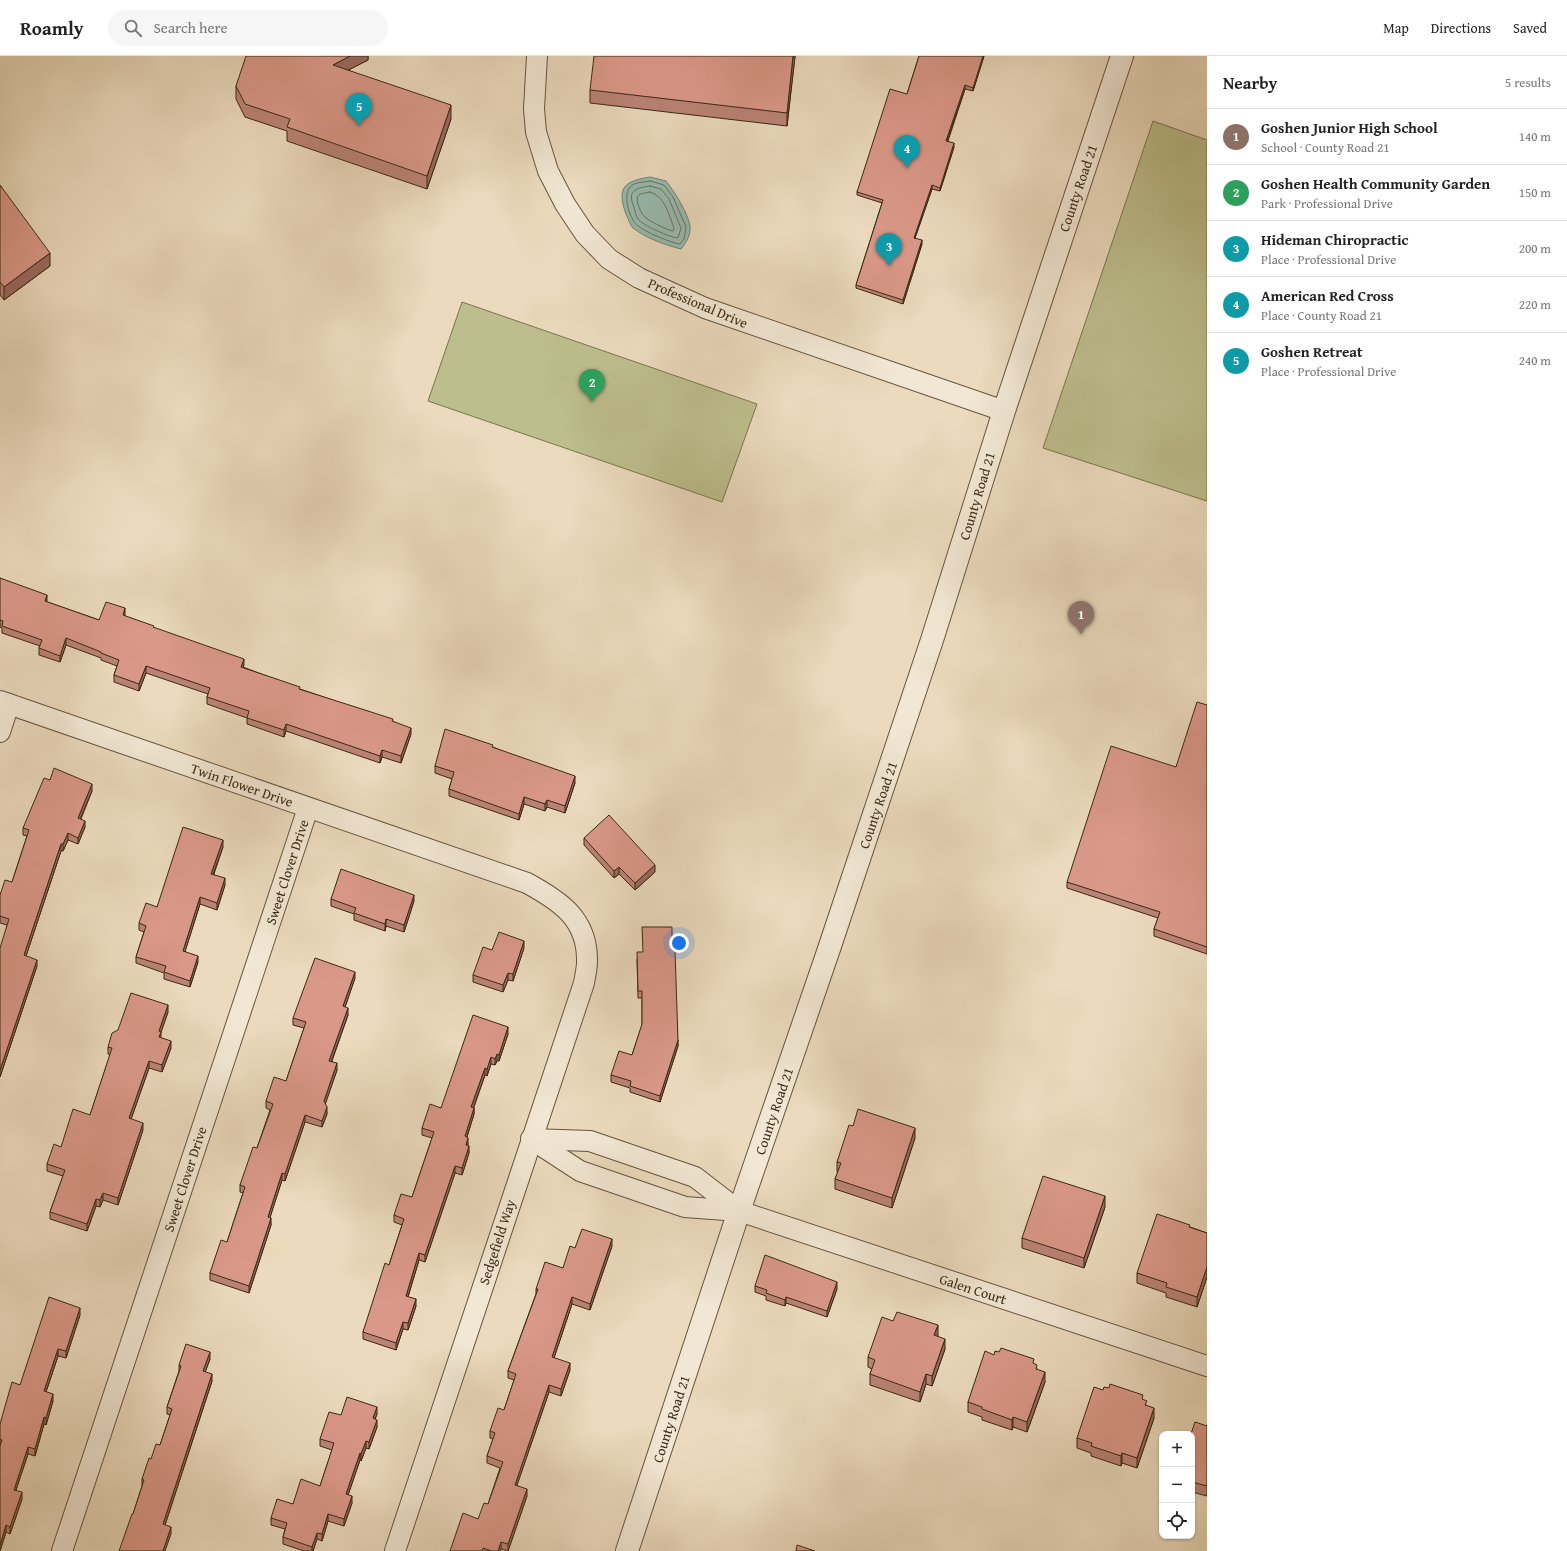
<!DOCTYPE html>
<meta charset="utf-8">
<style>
:root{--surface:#fff;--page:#f6f6f6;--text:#222;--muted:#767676;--line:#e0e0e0;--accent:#8f2418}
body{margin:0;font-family:"Gentium Book Plus",serif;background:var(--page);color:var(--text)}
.controls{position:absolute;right:12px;bottom:12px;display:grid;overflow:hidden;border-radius:8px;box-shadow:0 1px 3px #0004}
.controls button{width:36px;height:36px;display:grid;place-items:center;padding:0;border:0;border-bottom:1px solid var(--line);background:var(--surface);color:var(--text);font:20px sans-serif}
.you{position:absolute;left:679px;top:887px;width:14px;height:14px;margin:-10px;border:3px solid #fff;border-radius:50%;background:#1a73e8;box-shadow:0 0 0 6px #1a73e833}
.badge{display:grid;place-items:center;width:26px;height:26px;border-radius:50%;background:var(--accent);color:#fff;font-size:13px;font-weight:700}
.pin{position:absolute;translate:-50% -33px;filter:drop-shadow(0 1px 2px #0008)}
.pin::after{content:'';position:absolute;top:21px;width:14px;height:12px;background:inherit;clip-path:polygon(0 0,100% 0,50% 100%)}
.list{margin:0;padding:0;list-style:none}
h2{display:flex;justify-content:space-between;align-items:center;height:52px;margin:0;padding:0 16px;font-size:17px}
h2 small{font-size:13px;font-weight:400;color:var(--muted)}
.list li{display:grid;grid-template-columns:26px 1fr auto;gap:12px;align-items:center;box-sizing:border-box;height:56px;padding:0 16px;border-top:1px solid var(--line)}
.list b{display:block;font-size:15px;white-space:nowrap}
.list p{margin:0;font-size:13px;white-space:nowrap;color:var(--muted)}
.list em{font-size:13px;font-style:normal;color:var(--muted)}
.icon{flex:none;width:22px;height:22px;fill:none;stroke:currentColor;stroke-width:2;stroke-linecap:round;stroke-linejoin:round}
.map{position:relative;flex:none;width:1207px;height:1495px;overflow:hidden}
header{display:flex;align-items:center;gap:24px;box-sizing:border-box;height:56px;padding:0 20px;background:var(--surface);border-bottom:1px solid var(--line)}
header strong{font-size:19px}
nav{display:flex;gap:22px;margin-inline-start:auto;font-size:14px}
.search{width:280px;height:36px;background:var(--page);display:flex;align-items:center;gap:10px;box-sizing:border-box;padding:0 14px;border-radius:22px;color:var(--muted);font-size:15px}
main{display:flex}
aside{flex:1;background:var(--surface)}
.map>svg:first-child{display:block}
</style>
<header>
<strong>Roamly</strong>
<div class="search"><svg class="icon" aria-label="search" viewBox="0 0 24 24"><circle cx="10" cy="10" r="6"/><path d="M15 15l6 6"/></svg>Search here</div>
<nav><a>Map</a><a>Directions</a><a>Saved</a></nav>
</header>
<main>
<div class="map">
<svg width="1207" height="1495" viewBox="0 0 1207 1495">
<rect width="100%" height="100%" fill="#ebdabd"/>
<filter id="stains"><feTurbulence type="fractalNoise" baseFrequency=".005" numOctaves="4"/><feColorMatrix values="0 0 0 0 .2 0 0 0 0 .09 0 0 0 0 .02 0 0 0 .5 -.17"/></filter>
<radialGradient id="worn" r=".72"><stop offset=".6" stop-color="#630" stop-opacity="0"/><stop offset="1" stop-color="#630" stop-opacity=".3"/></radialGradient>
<g fill="#bdbe8d" stroke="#7b7450">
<polygon points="1153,65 1207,84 1207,445 1043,392"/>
<polygon points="462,246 757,348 722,446 428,345"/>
</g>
<path fill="#98bbb0" stroke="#728171" d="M650 121 666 125C674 135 688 157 690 170 691 179 686 187 681 193 665 189 646 182 633 172 630 169 628 162 626 158 616 131 625 125 650 121Z"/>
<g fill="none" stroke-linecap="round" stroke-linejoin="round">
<g stroke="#687262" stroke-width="1">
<path d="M650 125 664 129 673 141 686 171 684 183 680 188C671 187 640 174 635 167 628 158 621 134 634 128 639 126 645 126 650 125Z"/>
<path d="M650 130 661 133 669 143 681 172 678 182C671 182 642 169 638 163 636 160 635 155 634 151 627 135 635 132 650 130Z"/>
<path d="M650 136C665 140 669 159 674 172L673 175C667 174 649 165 645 161 641 158 635 144 638 140 640 137 647 137 650 136Z"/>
</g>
<g stroke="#66553e" stroke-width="22">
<g id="minor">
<polyline points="537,0 534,53 536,76 548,115 565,148 585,178 609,203 639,222 705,252 1004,355"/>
<path d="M0 645 527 827C560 845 588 863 587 906 587 913 585 920 584 927L395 1495"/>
<polyline points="0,676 9,648"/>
<polyline points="531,1083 580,1115 685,1151 739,1155 1207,1310"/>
<polyline points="531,1083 590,1085 695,1121 739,1155"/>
<polyline points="62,1495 308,752"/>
</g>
</g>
<g stroke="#66553e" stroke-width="24">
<polyline id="tertiary" points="627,1495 739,1155 829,893 932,584 1004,355 1122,0"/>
</g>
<use href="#minor" stroke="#f2e7d4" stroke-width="20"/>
<use href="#tertiary" stroke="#f2e7d4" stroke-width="22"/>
</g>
<g fill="#bb8375" stroke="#392913">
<polygon points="368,0 368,4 348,14 451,63 427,133 287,85 287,75 245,61 236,43 236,30"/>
<polygon points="795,0 787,70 590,47 590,34"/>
<polygon points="919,0 984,0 973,35 965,33 948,85 954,91 940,135 932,133 915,182 922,188 903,248 856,232 856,229 882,147 857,139 857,136 907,38"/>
<polygon points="0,129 50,210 4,244 0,239"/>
<polygon points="0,522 47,546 99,564 125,560 244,609 243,611 300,633 393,665 411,678 401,707 382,701 380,707 286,675 284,681 247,668 247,662 207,648 207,641 208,638 146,617 139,635 114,626 114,619 117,610 101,604 101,602 66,589 60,606 39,599 39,592 40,590 2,577 2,572 0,571"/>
<polygon points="1207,649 1207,898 1154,880 1154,873 1158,862 1067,832 1067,826 1176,711"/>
<polygon points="493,691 575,727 565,757 547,751 545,755 524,748 519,764 449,740 449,733 452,723 435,717 435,710"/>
<polygon points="50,724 92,735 81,763 85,771 78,788 68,784 63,795 61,795 26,900 37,910 0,1021 7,869 0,867 0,839 12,826 27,780 23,779 23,772"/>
<polygon points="584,782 655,816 635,834 619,818 614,822 584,789"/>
<polygon points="223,791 214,818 225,829 217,854 200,848 185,895 198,906 190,931 164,923 164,917 136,907 136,901 144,876 139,874 139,867"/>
<polygon points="331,843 414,845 404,876 386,870 385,875 354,864 354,858 331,850"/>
<polygon points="524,892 513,925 508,924 503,936 473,926 473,919 492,894"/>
<polygon points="672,894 678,990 660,1046 630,1036 630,1032 611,1026 611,1019 632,999 642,969 642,942 638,942 637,903"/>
<polygon points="355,922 345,951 348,959 332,1005 337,1014 325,1048 327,1058 322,1071 305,1066 285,1125 282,1124 270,1161 271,1169 249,1237 210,1224 210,1217 227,1186 243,1137 240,1136 240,1129 257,1092 270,1054 266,1052 266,1045 286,1025 304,972 293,969 293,962"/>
<polygon points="168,956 161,976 161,982 171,992 162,1016 149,1012 131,1063 143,1074 118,1149 103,1144 100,1151 96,1150 87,1175 50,1163 50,1156 63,1120 47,1115 47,1108 61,1091 90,1059 110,999 108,998 108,991"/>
<polygon points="508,978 499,1005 497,1005 495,1009 491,1008 487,1020 485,1019 474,1051 474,1058 467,1081 469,1097 462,1119 455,1117 425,1206 419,1204 408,1241 416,1250 408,1274 403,1273 396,1294 363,1283 363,1276 389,1209 402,1169 394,1166 394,1159 412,1141 432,1082 422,1079 422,1072"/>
<polygon points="853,1070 915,1082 892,1152 835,1133 835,1123 838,1116 837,1116 837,1106"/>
<polygon points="1105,1151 1084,1212 1022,1192 1022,1182"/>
<polygon points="1190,1171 1207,1177 1207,1221 1197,1251 1166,1241 1166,1237 1137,1227 1137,1217"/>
<polygon points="612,1190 590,1254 572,1248 554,1302 570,1314 561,1340 549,1336 517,1429 527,1440 508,1495 501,1493 500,1495 450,1495 478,1463 488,1448 500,1412 487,1407 487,1400 493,1383 490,1382 490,1375 504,1354 514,1324 508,1322 508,1315 536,1238 536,1233 563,1212 575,1192"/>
<polygon points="755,1230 837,1233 827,1261 786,1247 785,1250 766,1244 766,1240 755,1236"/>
<polygon points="80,1259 66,1302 58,1300 46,1336 53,1345 46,1369 44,1368 35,1400 28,1398 16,1434 22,1443 10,1478 6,1476 0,1495 0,1368 20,1329"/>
<polygon points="937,1280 945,1293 932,1330 926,1328 920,1346 870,1329 870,1318 872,1313 868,1311 868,1301 938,1280"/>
<polygon points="994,1299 1034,1308 1045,1326 1027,1376 1013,1371 1012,1374 982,1364 982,1361 968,1356 968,1346"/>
<polygon points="210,1303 205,1316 212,1325 165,1469 171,1478 133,1458 142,1430 142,1423 151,1403 160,1389 170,1359 167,1358 167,1351 179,1315 179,1309"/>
<polygon points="1103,1334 1143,1344 1154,1362 1137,1412 1122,1407 1121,1410 1091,1400 1091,1397 1077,1392 1077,1382"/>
<polygon points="377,1358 375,1363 377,1371 369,1393 366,1392 361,1405 360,1404 348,1439 352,1447 344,1470 328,1465 322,1485 317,1483 313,1495 304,1495 283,1488 283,1481 285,1473 271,1469 271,1462 320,1430 332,1394 320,1390 320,1383 341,1359"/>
<polygon points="1207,1369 1207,1440 1192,1436 1192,1378 1207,1370"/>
</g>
<g fill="#996a5f" stroke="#392913">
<polygon points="350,0 368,0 368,4 333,22 333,9"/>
<polygon points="793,0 795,0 787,70 787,57"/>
<polygon points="983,0 984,0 973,35 973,32"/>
<polygon points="965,29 965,33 946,88 946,85"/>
<polygon points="451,49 451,63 427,133 427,120"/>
<polygon points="954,87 954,91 940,135 940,132"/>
<polygon points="932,129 932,133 914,185 914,182"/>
<polygon points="922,184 922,188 903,248 903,244"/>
<polygon points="50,197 50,210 4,244 4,231"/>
<polygon points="47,539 47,546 45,552 45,545"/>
<polygon points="125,552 125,559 123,566 123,559"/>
<polygon points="66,582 66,589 60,606 60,600"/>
<polygon points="244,603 244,609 241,617 241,611"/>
<polygon points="146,610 146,617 139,635 139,628"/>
<polygon points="286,668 286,675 284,681 284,674"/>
<polygon points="411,672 411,678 401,707 401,700"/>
<polygon points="382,694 382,701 380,707 380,700"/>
<polygon points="575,720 575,727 565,757 565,750"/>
<polygon points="92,728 92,735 78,768 78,762"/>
<polygon points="524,741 524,748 519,764 519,758"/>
<polygon points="547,744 547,751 545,755 545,748"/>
<polygon points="85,765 85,771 78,788 78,782"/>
<polygon points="68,777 68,784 63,795 63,788"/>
<polygon points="223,784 223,791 211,824 211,818"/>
<polygon points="61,788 61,795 24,906 24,899"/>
<polygon points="655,809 655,816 635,834 635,827"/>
<polygon points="619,811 619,818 614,822 614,815"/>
<polygon points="225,822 225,829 217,854 217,847"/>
<polygon points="414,839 414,845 404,876 404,869"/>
<polygon points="200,841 200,848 183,902 183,895"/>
<polygon points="386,863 386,870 385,875 385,868"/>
<polygon points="524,885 524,892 513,925 513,918"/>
<polygon points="198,900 198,906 190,931 190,925"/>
<polygon points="37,904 37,910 0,1021 0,1014"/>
<polygon points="355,916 355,922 343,957 343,950"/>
<polygon points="508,917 508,924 503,936 503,929"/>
<polygon points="168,949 168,956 159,982 159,975"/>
<polygon points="348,952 348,959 329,1012 329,1005"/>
<polygon points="508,971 508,978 499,1005 499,999"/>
<polygon points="678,984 678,990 660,1046 660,1040"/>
<polygon points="171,985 171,992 162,1016 162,1009"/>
<polygon points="497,998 497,1005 495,1009 495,1003"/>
<polygon points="491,1001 491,1008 487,1020 487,1013"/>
<polygon points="149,1005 149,1012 129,1069 129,1062"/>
<polygon points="337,1007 337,1014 324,1052 324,1045"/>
<polygon points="485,1012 485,1019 471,1058 471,1051"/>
<polygon points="327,1051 327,1058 322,1071 322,1065"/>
<polygon points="474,1052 474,1058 465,1087 465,1080"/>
<polygon points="305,1059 305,1066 285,1125 285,1118"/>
<polygon points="143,1067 143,1074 118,1149 118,1142"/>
<polygon points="915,1072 915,1082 892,1152 892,1142"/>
<polygon points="468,1082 468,1088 466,1096 466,1089"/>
<polygon points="469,1090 469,1097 462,1119 462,1112"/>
<polygon points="455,1110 455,1117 425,1206 425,1199"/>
<polygon points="282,1117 282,1124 268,1168 268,1161"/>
<polygon points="103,1137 103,1144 100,1151 100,1144"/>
<polygon points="1105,1140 1105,1151 1084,1212 1084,1202"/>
<polygon points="96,1143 96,1150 87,1175 87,1168"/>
<polygon points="271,1162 271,1169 249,1237 249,1230"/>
<polygon points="612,1183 612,1190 590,1254 590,1248"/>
<polygon points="419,1197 419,1204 406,1247 406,1240"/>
<polygon points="1207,1211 1207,1221 1197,1251 1197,1241"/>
<polygon points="837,1226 837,1233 827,1261 827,1255"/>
<polygon points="572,1241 572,1248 552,1308 552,1301"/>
<polygon points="786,1241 786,1247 785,1250 785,1244"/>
<polygon points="416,1243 416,1250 408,1274 408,1267"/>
<polygon points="80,1252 80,1259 66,1302 66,1295"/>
<polygon points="403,1266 403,1273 396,1294 396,1287"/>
<polygon points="938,1269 938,1280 934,1289 934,1279"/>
<polygon points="945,1283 945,1293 932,1330 932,1320"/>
<polygon points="58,1293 58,1300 44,1342 44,1335"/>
<polygon points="210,1296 210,1303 203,1322 203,1315"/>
<polygon points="570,1307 570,1314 561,1340 561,1333"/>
<polygon points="1045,1316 1045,1326 1027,1376 1027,1366"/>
<polygon points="212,1318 212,1325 163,1475 163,1468"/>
<polygon points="926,1318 926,1328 920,1346 920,1336"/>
<polygon points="549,1329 549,1336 515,1435 515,1429"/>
<polygon points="53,1338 53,1345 46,1369 46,1362"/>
<polygon points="377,1351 377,1358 373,1369 373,1362"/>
<polygon points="1154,1352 1154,1362 1137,1412 1137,1402"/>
<polygon points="44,1361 44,1368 35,1400 35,1393"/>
<polygon points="1013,1361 1013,1371 1012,1374 1012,1364"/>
<polygon points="377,1364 377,1371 369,1393 369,1386"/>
<polygon points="366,1385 366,1392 361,1405 361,1398"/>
<polygon points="28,1391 28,1398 14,1440 14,1434"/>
<polygon points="360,1397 360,1404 346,1445 346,1438"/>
<polygon points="1122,1397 1122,1407 1121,1410 1121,1400"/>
<polygon points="527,1433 527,1440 508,1495 508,1488"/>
<polygon points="22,1436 22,1443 10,1478 10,1471"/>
<polygon points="352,1440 352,1447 344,1470 344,1463"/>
<polygon points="328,1458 328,1465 322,1485 322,1478"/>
<polygon points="6,1469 6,1476 0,1495 0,1489"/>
<polygon points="171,1471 171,1478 165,1495 163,1495"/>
<polygon points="317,1477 317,1483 313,1495 312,1495 312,1491"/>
<polygon points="501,1486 501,1493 500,1495 498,1495"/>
</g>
<g fill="#da9888" stroke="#392913">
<polygon points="246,0 350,0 333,9 451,49 427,120 287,71 290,63 245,48 236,30"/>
<polygon points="594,0 793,0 787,57 590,34"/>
<polygon points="919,0 983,0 973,32 965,29 946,85 954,87 940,132 932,129 914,182 922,184 903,244 856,229 883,144 857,136 890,33 907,38"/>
<polygon points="0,129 50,197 4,231 0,226"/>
<polygon points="0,522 47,539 45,545 99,564 106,546 125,552 123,559 154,570 153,571 244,603 241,611 300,631 299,633 393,663 392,665 411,672 401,700 382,694 380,700 286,668 284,674 247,662 249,655 207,641 210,632 146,610 139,628 114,619 119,604 101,597 101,596 66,582 60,600 39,592 42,584 2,570 3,565 0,564"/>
<polygon points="1197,646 1207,649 1207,891 1154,873 1160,856 1067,826 1111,690 1176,711"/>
<polygon points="445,673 493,689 492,691 575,720 565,750 547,744 545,748 524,741 519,758 449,733 454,716 435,710"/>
<polygon points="54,712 92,728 78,762 85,765 78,782 68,777 63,788 61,788 24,899 37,904 0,1014 0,892 9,863 0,860 0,839 5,824 12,826 29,774 23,772 44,722 50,724"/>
<polygon points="609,759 655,809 635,827 619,811 614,815 584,782"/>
<polygon points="183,771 223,784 211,818 225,822 217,847 200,841 183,895 198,900 190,925 164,916 166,910 136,901 146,870 139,867 146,847 157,851"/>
<polygon points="341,813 414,839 404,869 386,863 385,868 354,857 356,852 331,843"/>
<polygon points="642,871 672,871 672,894 675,895 678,984 660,1040 630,1030 631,1025 611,1019 619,995 632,999 642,968 642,935 638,935 637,896 643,896"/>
<polygon points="499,876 524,885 513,918 508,917 503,929 473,919 483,891 492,894"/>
<polygon points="315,902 355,916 343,950 348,952 329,1005 337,1007 324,1045 327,1051 322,1065 305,1059 285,1118 282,1117 268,1161 271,1162 249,1230 210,1217 221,1184 227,1186 245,1131 240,1129 253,1091 257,1092 273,1048 266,1045 274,1021 286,1025 306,966 293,962"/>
<polygon points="131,937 168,949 159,975 161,976 159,981 171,985 162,1009 149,1005 129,1062 143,1067 118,1142 103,1137 100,1144 96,1143 87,1168 50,1156 65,1114 47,1108 54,1088 61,1091 73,1053 90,1059 112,992 108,991 112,977 118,974"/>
<polygon points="473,959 508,971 499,999 497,998 495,1003 491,1001 487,1013 485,1012 471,1051 474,1052 465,1080 468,1082 466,1089 469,1090 462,1112 455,1110 425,1199 419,1197 406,1240 416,1243 408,1267 403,1266 396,1287 363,1276 385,1207 389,1209 404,1163 394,1159 401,1138 412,1141 434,1076 422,1072 430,1048 441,1052"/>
<polygon points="858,1053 915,1072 892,1142 835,1123 841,1107 837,1106 849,1069 853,1070"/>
<polygon points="1043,1120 1105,1140 1084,1202 1022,1182"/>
<polygon points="1157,1158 1190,1169 1189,1171 1207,1177 1207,1211 1197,1241 1166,1231 1167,1227 1137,1217"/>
<polygon points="582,1173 612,1183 590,1248 572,1241 552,1301 570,1307 561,1333 549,1329 515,1429 527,1433 508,1488 501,1486 498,1495 492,1495 483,1492 482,1495 450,1495 463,1457 478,1463 484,1447 488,1448 503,1406 487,1400 495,1377 490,1375 498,1352 504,1354 516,1318 508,1315 538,1233 536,1233 545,1206 563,1212 570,1190 575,1192"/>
<polygon points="765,1199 837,1226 827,1255 786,1241 785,1244 766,1237 767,1234 755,1230"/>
<polygon points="49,1241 80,1252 66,1295 58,1293 44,1335 53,1338 46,1362 44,1361 35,1393 28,1391 14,1434 22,1436 10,1471 6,1469 0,1489 0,1390 2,1384 0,1383 0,1368 12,1326 20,1329"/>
<polygon points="897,1256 938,1269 934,1279 945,1283 932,1320 926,1318 920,1336 870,1318 875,1304 868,1301 882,1261 893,1265"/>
<polygon points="186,1288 210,1296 203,1315 212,1318 163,1468 171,1471 163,1495 119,1495 132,1458 133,1458 144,1424 142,1423 149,1402 151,1403 156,1388 160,1389 172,1353 167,1351 181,1310 179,1309"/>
<polygon points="1001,1292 1034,1303 1033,1307 1037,1309 1036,1313 1045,1316 1027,1366 1013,1361 1012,1364 982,1353 982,1351 968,1346 985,1295 994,1299 995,1295 999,1296"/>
<polygon points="1110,1328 1143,1339 1142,1343 1147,1345 1145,1349 1154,1352 1137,1402 1122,1397 1121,1400 1091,1390 1092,1387 1077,1382 1094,1331 1103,1334 1104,1331 1109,1332"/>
<polygon points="347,1341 377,1351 373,1362 377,1364 369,1386 366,1385 361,1398 360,1397 346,1438 352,1440 344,1463 328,1458 322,1478 317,1477 312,1491 283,1481 287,1467 271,1462 277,1443 293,1448 301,1423 320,1430 334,1387 320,1383 329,1356 341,1359"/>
<polygon points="1195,1366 1207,1370 1207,1369 1207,1430 1192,1426 1192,1378 1191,1378"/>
<polygon points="797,1489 815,1495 796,1495"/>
</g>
<g text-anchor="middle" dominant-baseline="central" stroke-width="3.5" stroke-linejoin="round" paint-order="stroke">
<g font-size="14" fill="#392913" stroke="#f2e7d4">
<text transform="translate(1078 132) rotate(-71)">County Road 21</text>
<text transform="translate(698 247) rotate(23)">Professional Drive</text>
<text transform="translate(977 440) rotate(-73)">County Road 21</text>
<text transform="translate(242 729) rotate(19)">Twin Flower Drive</text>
<text transform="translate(878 749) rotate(-71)">County Road 21</text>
<text transform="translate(287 816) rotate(-72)">Sweet Clover Drive</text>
<text transform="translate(774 1055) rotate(-71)">County Road 21</text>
<text transform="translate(185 1123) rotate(-72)">Sweet Clover Drive</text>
<text transform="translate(497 1186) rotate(-72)">Sedgefield Way</text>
<text transform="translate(973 1233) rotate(18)">Galen Court</text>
<text transform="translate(671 1363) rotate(-72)">County Road 21</text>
</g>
</g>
<rect width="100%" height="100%" filter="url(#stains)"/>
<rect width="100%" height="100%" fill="url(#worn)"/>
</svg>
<div class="controls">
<button>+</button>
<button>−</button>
<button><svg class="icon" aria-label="locate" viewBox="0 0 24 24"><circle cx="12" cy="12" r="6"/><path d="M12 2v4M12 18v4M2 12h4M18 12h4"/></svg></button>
</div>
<div class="you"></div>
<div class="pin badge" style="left:1081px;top:578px;background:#8d6e63">1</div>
<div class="pin badge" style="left:592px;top:346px;background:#2e9e5b">2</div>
<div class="pin badge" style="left:889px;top:210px;background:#0f9aa8">3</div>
<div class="pin badge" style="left:907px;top:112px;background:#0f9aa8">4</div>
<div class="pin badge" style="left:359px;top:70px;background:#0f9aa8">5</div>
</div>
<aside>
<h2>Nearby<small>5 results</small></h2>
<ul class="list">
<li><span class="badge" style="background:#8d6e63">1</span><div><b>Goshen Junior High School</b><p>School · County Road 21</p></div><em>140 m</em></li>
<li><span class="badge" style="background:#2e9e5b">2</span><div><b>Goshen Health Community Garden</b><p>Park · Professional Drive</p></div><em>150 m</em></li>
<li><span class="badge" style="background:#0f9aa8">3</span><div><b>Hideman Chiropractic</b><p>Place · Professional Drive</p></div><em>200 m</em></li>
<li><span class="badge" style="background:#0f9aa8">4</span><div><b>American Red Cross</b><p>Place · County Road 21</p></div><em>220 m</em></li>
<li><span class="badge" style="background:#0f9aa8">5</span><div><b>Goshen Retreat</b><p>Place · Professional Drive</p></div><em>240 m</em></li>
</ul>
</aside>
</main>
